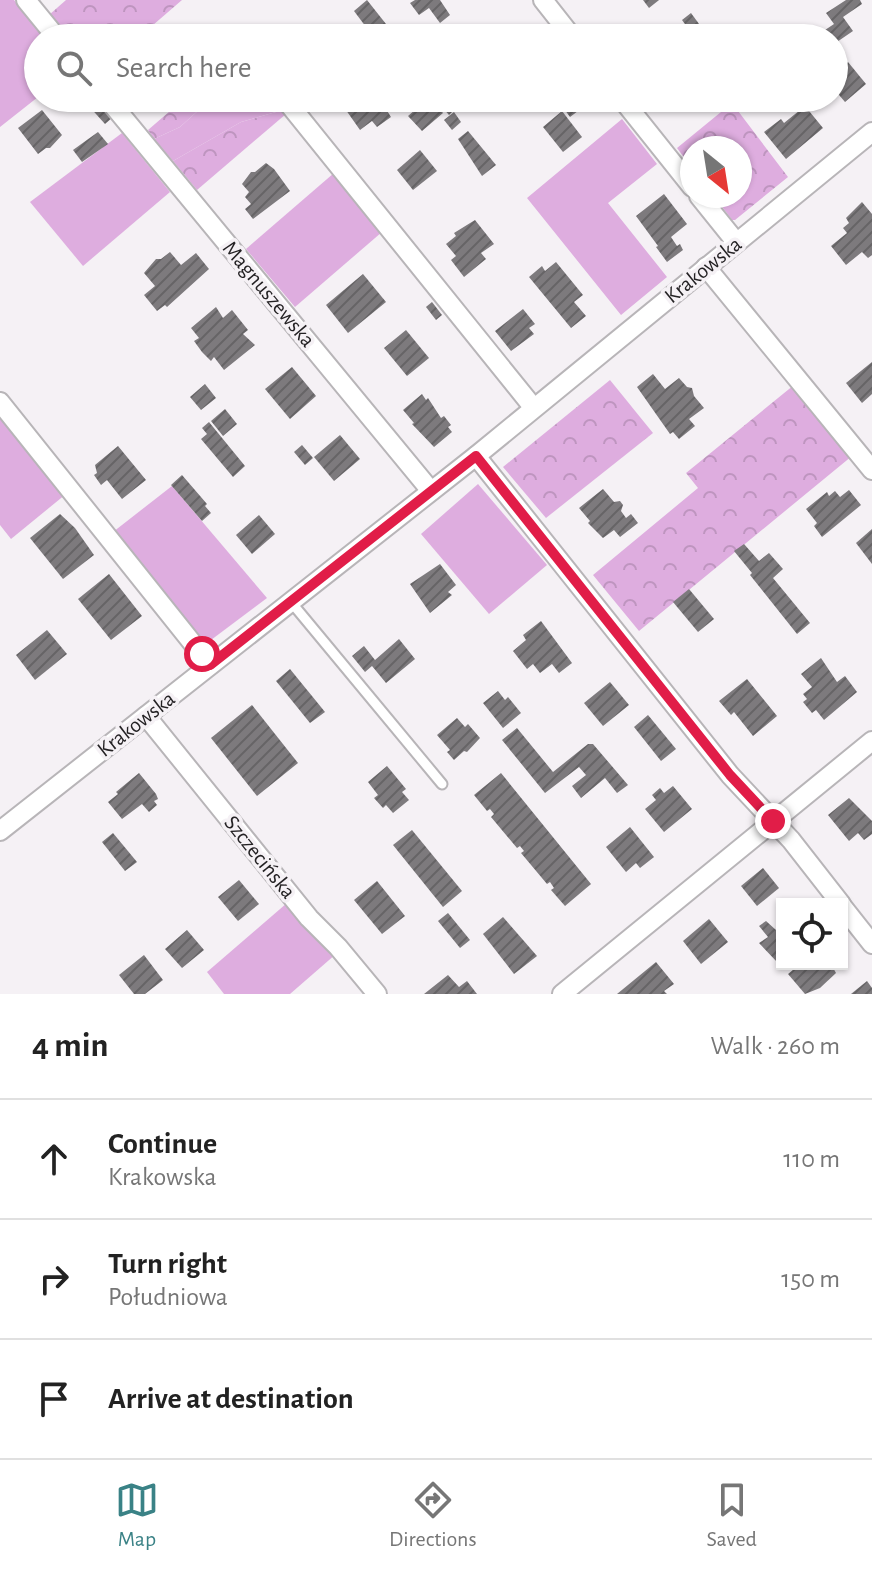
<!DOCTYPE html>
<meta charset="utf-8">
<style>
:root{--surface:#fff;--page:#f6f6f6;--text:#222;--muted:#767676;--line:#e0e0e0;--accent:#3a8286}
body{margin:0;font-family:"Alegreya Sans",sans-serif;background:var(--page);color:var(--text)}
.controls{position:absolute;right:24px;bottom:24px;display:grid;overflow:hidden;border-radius:0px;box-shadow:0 2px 6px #0004}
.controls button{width:72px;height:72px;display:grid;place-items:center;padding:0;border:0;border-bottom:2px solid var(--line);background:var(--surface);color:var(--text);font:40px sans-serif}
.compass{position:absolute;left:680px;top:136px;width:72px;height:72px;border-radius:50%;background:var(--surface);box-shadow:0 2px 6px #0004;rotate:150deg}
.stop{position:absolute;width:24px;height:24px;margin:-18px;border:6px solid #e11d48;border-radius:50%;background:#fff}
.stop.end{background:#e11d48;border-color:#fff;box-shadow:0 2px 8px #0008}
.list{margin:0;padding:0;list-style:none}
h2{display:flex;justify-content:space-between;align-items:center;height:104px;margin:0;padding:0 32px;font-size:34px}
h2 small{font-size:26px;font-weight:400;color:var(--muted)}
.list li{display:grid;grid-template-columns:52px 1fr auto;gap:24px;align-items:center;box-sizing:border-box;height:120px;padding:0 32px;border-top:2px solid var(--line)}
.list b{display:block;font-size:30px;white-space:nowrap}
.list p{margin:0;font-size:26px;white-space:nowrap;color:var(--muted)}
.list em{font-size:26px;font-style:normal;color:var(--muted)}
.icon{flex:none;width:44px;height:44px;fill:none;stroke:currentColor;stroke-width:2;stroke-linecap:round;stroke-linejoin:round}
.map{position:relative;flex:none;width:872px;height:994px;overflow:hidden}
.search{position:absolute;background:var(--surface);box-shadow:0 2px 6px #0004;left:24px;right:24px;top:24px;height:88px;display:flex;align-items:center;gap:20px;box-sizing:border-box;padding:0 28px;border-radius:44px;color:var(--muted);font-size:30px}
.sheet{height:464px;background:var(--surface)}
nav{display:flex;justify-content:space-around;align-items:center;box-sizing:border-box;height:112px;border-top:2px solid var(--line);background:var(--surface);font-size:22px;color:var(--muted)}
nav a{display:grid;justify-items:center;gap:4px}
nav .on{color:var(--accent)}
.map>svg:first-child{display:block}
</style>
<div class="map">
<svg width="872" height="994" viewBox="0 0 872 994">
<defs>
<pattern id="forest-crowns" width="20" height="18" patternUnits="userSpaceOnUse" patternTransform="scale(2)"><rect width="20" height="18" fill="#deaddf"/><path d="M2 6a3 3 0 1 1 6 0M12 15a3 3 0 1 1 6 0" fill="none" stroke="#be95bf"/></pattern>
<pattern id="building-hatch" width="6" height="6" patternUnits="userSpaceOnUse" patternTransform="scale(2)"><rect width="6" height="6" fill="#7d7a7d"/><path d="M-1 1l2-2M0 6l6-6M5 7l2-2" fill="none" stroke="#666466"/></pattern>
</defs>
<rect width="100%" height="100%" fill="#f5f1f5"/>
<g fill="#deaddf">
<polygon points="0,0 14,0 45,38 38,38 38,97 0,127"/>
<polygon points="212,98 273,98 283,110 241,122 173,161 154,139 180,127"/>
<polygon points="622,119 657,164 608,203 667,277 621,315 527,198"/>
<polygon points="122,133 170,192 83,266 30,202"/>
<polygon points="334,173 382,232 295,307 246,249"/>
<polygon points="0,412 66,494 11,539 0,525"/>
<polygon points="478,484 547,565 489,614 421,534"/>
<polygon points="172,486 267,598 203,646 113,532"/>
<polygon points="287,903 336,954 290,994 224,994 207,972"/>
</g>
<g fill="url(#forest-crowns)">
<polygon points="66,0 182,0 138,38 67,38 49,15"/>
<polygon points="185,98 212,98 180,127 154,139 148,130"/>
<polygon points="732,103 788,177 735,220 732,220 714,196 740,196 740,148 692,148 692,168 677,148"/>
<polygon points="283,110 286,114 197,190 173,161 241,122"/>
<polygon points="610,380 653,433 546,518 503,467"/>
<polygon points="794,385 852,456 639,631 593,575 698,488 686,473"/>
</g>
<g fill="url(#building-hatch)">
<polygon points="367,0 386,24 372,35 354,11"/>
<polygon points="415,0 440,0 450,15 440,23 429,8 419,15 410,3"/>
<polygon points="643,0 659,0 649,8"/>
<polygon points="846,0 860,0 862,4 843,17 853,31 834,44 834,38 813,38 834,24 826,13"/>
<polygon points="691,13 702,28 693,35 682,20"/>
<polygon points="320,30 326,38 308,38"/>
<polygon points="848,62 866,84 845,102 834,89 834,74"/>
<polygon points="93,98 96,98 113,117 105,124 87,104"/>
<polygon points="347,98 379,98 391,117 377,127 372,121 360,130 341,103"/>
<polygon points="434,98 445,98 455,109 449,115"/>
<polygon points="556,98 586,98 590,102 570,117 562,106 560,107 554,99"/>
<polygon points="670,98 697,98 702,104 694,110 691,105 682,111"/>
<polygon points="425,101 431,107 435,103 443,113 422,131 408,116"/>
<polygon points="805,106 823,128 786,159 764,132 781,119 784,123"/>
<polygon points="42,110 62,135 50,148 46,148 38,154 18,128"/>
<polygon points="562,111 582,137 563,152 543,127"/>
<polygon points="454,112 461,122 452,130 444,120"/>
<polygon points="468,131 496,165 482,176 458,139"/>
<polygon points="98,132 108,144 82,162 73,150"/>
<polygon points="420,150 437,171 413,190 397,170"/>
<polygon points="266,163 274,169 290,191 253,219 245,209 251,204 245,197 249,192 242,184 251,172 255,172"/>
<polygon points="664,194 687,224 671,237 677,246 680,244 683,250 667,262 656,247 658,246 636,216"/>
<polygon points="862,202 872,214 872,255 868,258 862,252 846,265 831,246 847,233 843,228 849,223 846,218"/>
<polygon points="475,220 494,244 481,253 486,259 464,277 451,260 456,256 446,244 456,236 454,233"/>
<polygon points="170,252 181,265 196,253 209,269 167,307 165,305 157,311 144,295 155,286 144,273 156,259 161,259"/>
<polygon points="556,262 583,295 574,302 586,316 571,328 529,277 542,266 545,271"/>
<polygon points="363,274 386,302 348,333 326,305"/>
<polygon points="432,302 442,315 436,320 426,307"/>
<polygon points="216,307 223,318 232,310 248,330 243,334 255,345 224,370 214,357 211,361 202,352 194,341 199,338 191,328"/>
<polygon points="523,309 535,324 529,328 534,334 511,351 495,331"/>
<polygon points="406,330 429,358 407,376 384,348"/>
<polygon points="872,362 872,394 862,403 846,383"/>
<polygon points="292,367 316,396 290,419 265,389"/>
<polygon points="653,374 665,389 679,378 687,387 692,388 694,396 704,408 689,419 695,426 679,439 673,432 670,434 637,387"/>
<polygon points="205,384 216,398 201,410 190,397"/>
<polygon points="422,394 426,400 428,398 441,418 444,416 451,425 448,427 452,432 434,447 412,424 414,423 403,410"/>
<polygon points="225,409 237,424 223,436 211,421"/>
<polygon points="209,422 245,466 233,477 201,439 207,434 202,428"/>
<polygon points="340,435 360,459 334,481 314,457"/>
<polygon points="302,445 313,458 305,465 294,452"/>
<polygon points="118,446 146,480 122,499 107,480 101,485 94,475 97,473 95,465"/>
<polygon points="182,475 207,504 205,506 211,513 202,521 171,485"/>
<polygon points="603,489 614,502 620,501 623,505 621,511 626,518 631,514 638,523 620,537 614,530 603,538 588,523 590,521 579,508"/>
<polygon points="849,490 861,505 822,537 814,526 817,523 806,509 827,492 829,496 835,491 840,497"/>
<polygon points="60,514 75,528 94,555 63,579 30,538"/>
<polygon points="259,515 275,534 252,554 236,535"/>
<polygon points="872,529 872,564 856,543"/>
<polygon points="744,544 759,561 769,553 783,569 773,578 810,623 797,634 750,575 752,573 734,551"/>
<polygon points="440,564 456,585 448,592 452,595 430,613 410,584"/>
<polygon points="109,574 142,616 111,640 78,599"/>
<polygon points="689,589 714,619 698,632 673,602"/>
<polygon points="541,621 572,663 559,673 552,664 540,673 533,664 527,669 513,651 526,640 523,635"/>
<polygon points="47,630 67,654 35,680 16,655"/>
<polygon points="399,639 415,659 386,683 372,666 365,672 352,656 364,646 375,660"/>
<polygon points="821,658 837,682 845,676 857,692 824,720 816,710 812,713 803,702 807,699 803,694 812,687 801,674"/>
<polygon points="290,669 325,712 310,723 276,681"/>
<polygon points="747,679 777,716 753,736 734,712 731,715 719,701"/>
<polygon points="610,682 629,705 603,726 584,703"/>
<polygon points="498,691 505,700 508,697 521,713 503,728 483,703"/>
<polygon points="252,705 298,763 257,796 211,738"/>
<polygon points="648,715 676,749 661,761 634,727"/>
<polygon points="457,718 465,727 468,724 480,738 467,752 464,751 454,760 447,752 450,750 437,735"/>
<polygon points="517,728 553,772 588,744 593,744 628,785 617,793 605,778 581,798 572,786 586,775 579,767 545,793 502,740"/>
<polygon points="387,766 406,789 402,792 409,800 393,813 386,805 383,808 374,798 378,795 368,782"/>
<polygon points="139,773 156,794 158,799 154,801 157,805 149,812 142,804 122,819 108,802 118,794 116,792"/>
<polygon points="501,773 591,884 565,906 551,890 554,888 550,882 547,884 521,853 524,851 520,846 517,848 491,817 494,814 490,809 487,811 474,795"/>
<polygon points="673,786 692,809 664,832 645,809 656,800 652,795 660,788 664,793"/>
<polygon points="849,798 872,821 872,834 864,840 858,833 849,841 828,815"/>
<polygon points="630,827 654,857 640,868 636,863 626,872 606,847"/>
<polygon points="412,830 462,891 443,907 393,845"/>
<polygon points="113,833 137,862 125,871 102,842"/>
<polygon points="763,868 779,888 757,906 741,886"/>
<polygon points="239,880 259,904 238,921 218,897"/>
<polygon points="377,881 405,916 382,934 354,900"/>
<polygon points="448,913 470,940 460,948 438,921"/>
<polygon points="503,917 537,956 514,974 483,934"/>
<polygon points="709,919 728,942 701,964 683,941"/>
<polygon points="766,921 776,930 782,926 782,958 777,962 759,943 768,937 759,926"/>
<polygon points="187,930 204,950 182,968 165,949"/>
<polygon points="144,955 163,980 145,994 134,994 119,975"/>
<polygon points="656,962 674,984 664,991 667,994 617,994"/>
<polygon points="800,964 831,964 836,973 820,988 805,994 788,974"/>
<polygon points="448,975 459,987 467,981 477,994 424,994"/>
<polygon points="867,981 872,988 872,994 851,994"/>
</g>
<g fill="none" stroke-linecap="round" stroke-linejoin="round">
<g stroke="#b8b5b8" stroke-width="13">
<polyline id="service" points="291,602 442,784"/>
</g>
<g stroke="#b8b5b8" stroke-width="22">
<g id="minor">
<polyline points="26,0 57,38"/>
<polyline points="543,0 573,38"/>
<polyline points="107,98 431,491"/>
<polyline points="284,98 533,407"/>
<polyline points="621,98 692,187"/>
<polyline points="699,196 736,242"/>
<polyline points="706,267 872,470"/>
<polyline points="0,402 210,665"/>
<polyline points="476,456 730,775 791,840 841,904"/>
<polyline points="146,716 309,918 338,947 377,994"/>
<polyline points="0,831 476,456 872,132"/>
<polyline points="842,906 872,944"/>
<polyline points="562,994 872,741"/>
</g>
</g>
<use href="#service" stroke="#fff" stroke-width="9"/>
<use href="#minor" stroke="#fff" stroke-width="18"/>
</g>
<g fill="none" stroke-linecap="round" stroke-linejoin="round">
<polyline stroke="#e11d48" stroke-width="10" points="202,654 210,665 476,456 730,775 773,821"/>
</g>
<g text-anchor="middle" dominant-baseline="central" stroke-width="7" stroke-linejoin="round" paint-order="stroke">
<g font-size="22" fill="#242224" stroke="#f5f1f5">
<text transform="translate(703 270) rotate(-39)">Krakowska</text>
<text transform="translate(269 294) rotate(50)">Magnuszewska</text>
<text transform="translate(136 724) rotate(-38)">Krakowska</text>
<text transform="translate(260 857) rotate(51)">Szczecińska</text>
</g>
</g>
</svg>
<div class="controls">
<button><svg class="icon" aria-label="locate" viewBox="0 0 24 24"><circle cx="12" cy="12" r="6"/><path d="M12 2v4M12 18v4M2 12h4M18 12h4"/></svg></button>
</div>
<svg class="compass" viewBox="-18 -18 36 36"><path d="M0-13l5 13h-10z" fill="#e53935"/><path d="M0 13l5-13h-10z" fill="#767676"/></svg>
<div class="stop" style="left:202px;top:654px"></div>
<div class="stop end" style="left:773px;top:821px"></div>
<div class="search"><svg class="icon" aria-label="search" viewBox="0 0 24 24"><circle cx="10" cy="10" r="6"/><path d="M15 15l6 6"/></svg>Search here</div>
</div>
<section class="sheet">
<h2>4 min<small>Walk · 260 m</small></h2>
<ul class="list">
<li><svg class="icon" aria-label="ahead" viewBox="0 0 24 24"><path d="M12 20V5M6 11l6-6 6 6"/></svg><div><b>Continue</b><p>Krakowska</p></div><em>110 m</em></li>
<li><svg class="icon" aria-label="right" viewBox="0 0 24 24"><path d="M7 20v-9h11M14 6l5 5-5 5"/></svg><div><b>Turn right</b><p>Południowa</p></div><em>150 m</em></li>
<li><svg class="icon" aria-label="arrive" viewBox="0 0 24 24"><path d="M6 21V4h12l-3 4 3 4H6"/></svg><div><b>Arrive at destination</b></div></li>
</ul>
</section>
<nav>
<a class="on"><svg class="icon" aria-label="map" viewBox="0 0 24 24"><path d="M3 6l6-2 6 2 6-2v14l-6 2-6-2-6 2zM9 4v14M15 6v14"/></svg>Map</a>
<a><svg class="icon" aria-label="directions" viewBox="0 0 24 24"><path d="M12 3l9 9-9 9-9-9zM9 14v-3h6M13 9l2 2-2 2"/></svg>Directions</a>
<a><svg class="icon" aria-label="saved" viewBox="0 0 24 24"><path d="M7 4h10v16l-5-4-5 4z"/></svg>Saved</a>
</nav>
